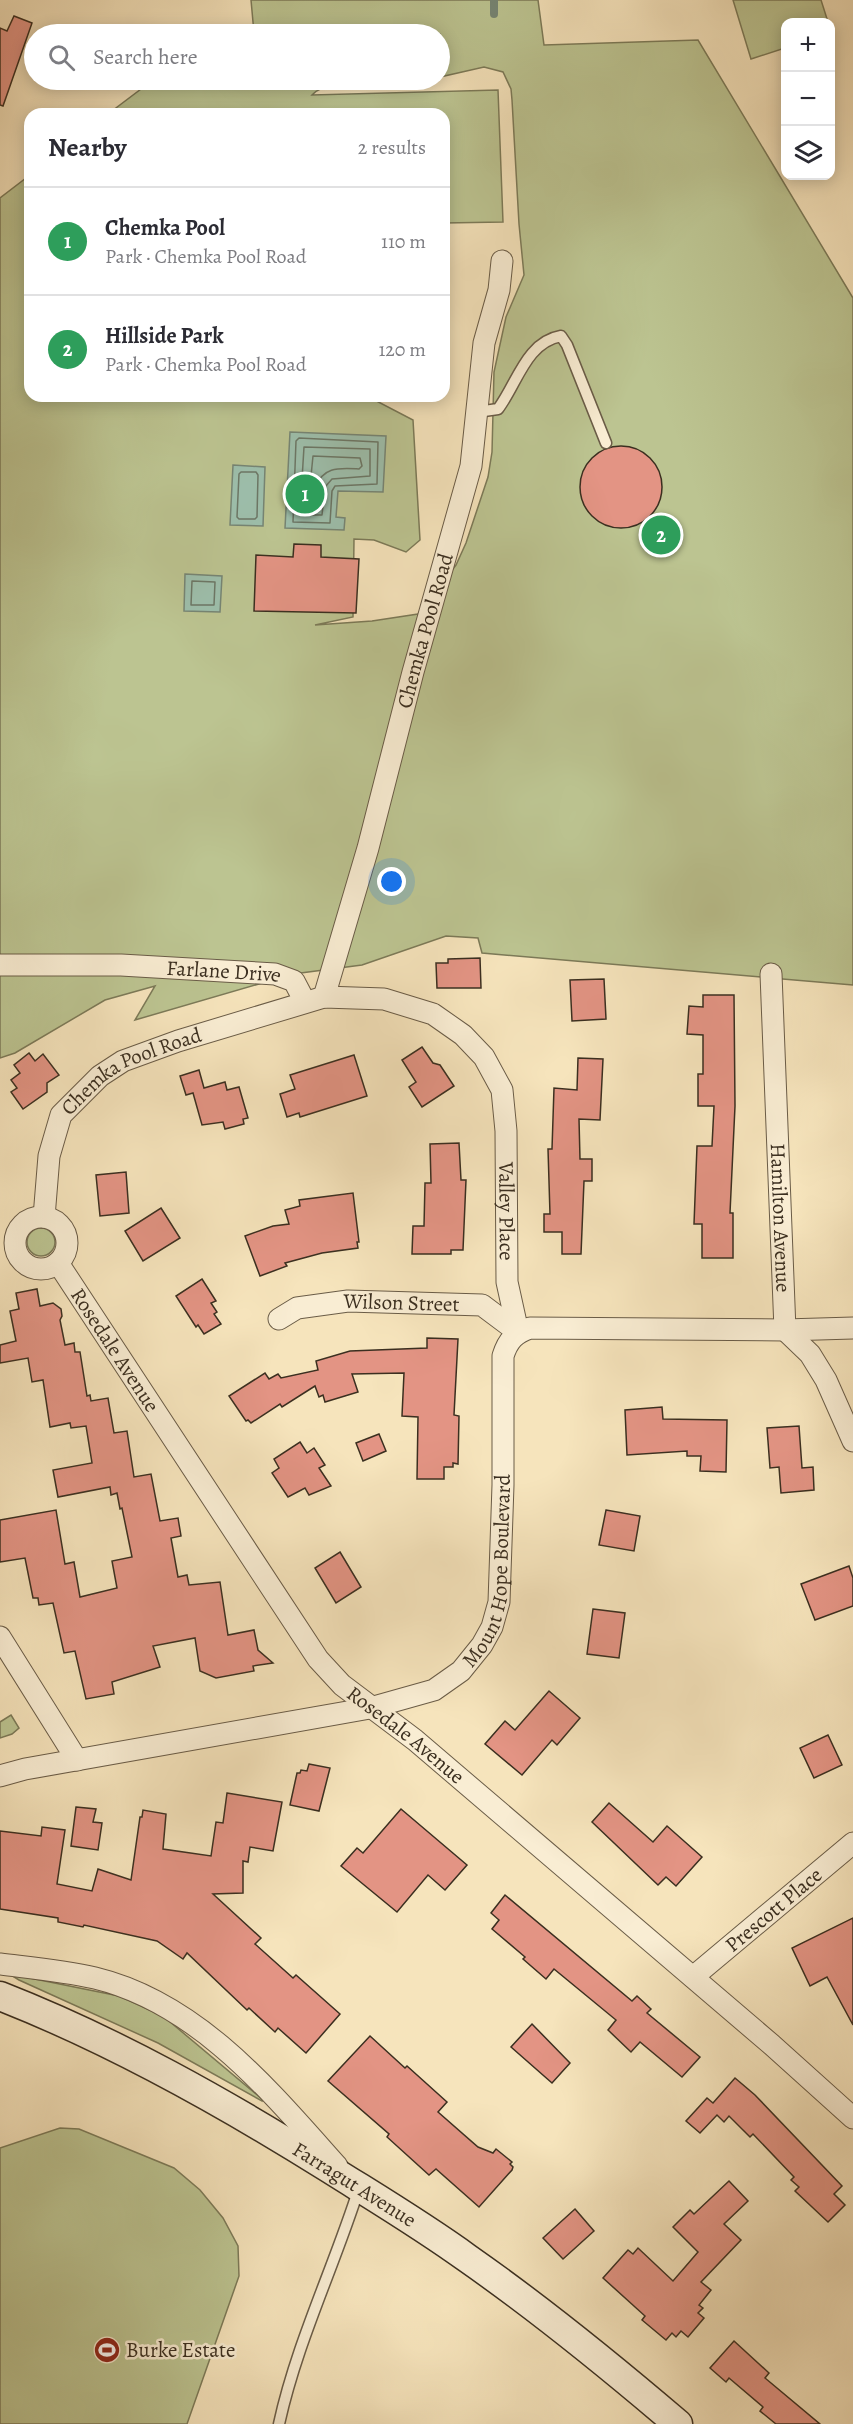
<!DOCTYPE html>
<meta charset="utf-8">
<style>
:root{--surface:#fff;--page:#f2f2f3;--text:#2b2b33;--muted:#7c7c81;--line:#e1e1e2;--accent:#7c3aed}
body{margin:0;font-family:Alegreya,serif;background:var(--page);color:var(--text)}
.controls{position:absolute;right:18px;top:18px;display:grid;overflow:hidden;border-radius:12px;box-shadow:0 3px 15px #0003}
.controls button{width:54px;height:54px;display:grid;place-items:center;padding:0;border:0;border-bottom:2px solid var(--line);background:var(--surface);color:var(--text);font:30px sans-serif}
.you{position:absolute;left:392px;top:882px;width:21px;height:21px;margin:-15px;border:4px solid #fff;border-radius:50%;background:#1a73e8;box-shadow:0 0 0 9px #1a73e833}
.badge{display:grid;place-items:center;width:39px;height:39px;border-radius:50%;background:var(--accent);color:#fff;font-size:20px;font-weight:700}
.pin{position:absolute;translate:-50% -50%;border:3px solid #fff;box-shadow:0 2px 6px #0006}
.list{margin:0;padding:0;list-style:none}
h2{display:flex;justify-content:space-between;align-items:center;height:78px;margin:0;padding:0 24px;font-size:26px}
h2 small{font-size:20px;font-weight:400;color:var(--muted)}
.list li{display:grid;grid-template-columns:39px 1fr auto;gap:18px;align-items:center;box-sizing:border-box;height:108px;padding:0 24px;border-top:2px solid var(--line)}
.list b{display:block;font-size:22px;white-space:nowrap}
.list p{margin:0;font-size:20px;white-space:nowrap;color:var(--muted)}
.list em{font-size:20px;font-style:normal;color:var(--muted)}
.icon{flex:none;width:33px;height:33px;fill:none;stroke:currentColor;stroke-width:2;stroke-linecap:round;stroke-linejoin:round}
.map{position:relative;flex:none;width:853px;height:2424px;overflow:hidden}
.search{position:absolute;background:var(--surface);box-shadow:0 3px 15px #0003;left:24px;top:24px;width:426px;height:66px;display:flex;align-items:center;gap:15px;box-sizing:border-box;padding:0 21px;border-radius:33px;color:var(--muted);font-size:22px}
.panel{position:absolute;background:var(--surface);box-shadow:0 3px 15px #0003;left:24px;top:108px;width:426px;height:294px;border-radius:18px}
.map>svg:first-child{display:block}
</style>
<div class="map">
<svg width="853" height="2424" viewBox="0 0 853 2424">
<rect width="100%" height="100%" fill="#f6e4bc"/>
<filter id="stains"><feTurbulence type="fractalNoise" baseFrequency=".00333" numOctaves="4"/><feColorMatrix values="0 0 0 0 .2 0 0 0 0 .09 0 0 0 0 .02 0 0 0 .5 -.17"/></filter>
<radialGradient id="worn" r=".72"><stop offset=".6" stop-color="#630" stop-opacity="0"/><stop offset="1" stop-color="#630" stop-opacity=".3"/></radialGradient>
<g fill="#bcc491" stroke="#7c7a58" stroke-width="1.5">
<polygon points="251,0 538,0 544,45 698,40 853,298 853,985 482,953 478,938 446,936 362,965 293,974 135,1020 155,986 105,1000 15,1053 0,1058 0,198 30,175 30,396 367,396 413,420 420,540 406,552 374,540 354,539 353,617 315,625 372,621 418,614 456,565 466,543 488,477 492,452 494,372 506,317 524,275 519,224 512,100 511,89 503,72 484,67 440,77 440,34 246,34 254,33"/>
<polygon points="733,0 821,0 828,22 786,22 785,48 751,59"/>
<path d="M153 80H348C336 87 322 84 312 95L498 90 503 222 444 223V114H277V110L276 114H108Z"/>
<circle cx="41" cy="1242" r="14"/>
<polygon points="11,1715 19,1728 12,1734 0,1738 0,1722"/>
<polygon points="15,1975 119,1996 163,2016 262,2099 262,2101 158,2043 19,1980 14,1977"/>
<polygon points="60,2128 79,2129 174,2168 200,2190 223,2218 238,2246 239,2276 187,2424 0,2424 0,2148"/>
</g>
<g fill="#9dbfac" stroke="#768574" stroke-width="1.5">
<polygon points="290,432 386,436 383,492 338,491 336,517 345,518 344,530 285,528"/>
<polygon points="233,465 265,467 263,526 230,525"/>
<polygon points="185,574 222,576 220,612 184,611"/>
</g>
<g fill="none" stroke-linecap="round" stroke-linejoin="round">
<g stroke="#6c7766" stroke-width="1.5">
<polygon points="299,438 378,442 377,484 335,486 332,491 330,523 293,522 296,441"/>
<polygon points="304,447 370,449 370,476 332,479 325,487 322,515 301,515 300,512"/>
<path d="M313 456 360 458 362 466 359 469C339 468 323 466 315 488L312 489 310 486Z"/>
<polygon points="241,472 256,472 258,475 257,517 255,519 239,519 237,517 239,474"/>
<polygon points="192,581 215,582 214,605 191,605"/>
</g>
<polyline stroke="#768574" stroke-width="8" points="494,0 494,14"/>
</g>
<g fill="#e39484" stroke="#3b2f20" stroke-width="1.5">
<polygon points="14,16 32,23 3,106 0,105 0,28 7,31"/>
<circle cx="621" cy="487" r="41"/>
<polygon points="294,544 321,545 321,557 359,559 356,613 254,611 256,555 293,557"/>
<polygon points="480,958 481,988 437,988 436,963 448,963 448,959"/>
<polygon points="604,979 606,1019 572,1021 570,980"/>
<polygon points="703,995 734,995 735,1106 730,1213 733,1213 733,1258 702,1258 702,1224 694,1224 697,1146 712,1146 714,1106 698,1106 698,1074 703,1074 703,1035 687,1034 689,1006 703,1007"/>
<polygon points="422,1047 433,1063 440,1065 454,1086 422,1107 409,1087 416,1082 402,1060"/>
<polygon points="29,1053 35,1061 43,1054 59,1075 47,1083 47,1092 23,1109 11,1092 17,1088 11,1080 20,1073 14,1065"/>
<polygon points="354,1055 367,1096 300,1117 299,1113 287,1117 280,1094 295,1089 290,1075"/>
<polygon points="578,1058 603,1059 600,1120 579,1119 580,1159 592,1159 592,1181 584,1181 581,1254 562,1254 562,1232 544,1232 544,1214 550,1214 548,1149 552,1149 554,1088 577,1090"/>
<polygon points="199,1070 204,1088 225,1082 227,1090 239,1087 248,1118 243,1119 244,1124 225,1129 223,1122 202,1125 193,1093 186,1095 180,1076"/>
<polygon points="459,1143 461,1180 466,1180 463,1250 451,1250 451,1254 412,1254 413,1226 424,1226 425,1183 431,1183 430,1144"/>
<polygon points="126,1172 129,1213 100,1216 96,1175"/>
<polygon points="353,1193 359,1242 357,1242 358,1248 322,1253 285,1263 287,1266 260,1276 245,1236 273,1226 289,1224 285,1210 300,1206 299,1200"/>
<polygon points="161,1208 180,1238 143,1261 125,1231"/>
<polygon points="202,1279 216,1301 211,1303 217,1312 214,1314 221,1324 204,1334 198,1325 196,1327 176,1296"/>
<polygon points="37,1289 40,1306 53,1303 61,1309 62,1316 60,1320 65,1345 74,1343 75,1352 80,1352 87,1396 90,1395 91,1401 108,1398 114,1433 127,1431 134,1477 151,1474 160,1521 178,1518 181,1536 171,1538 178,1577 187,1575 189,1585 220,1582 228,1635 254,1630 258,1650 273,1663 253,1666 254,1671 216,1678 200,1671 195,1638 153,1646 160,1667 112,1682 114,1694 86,1699 75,1651 64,1653 53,1603 39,1605 38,1598 33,1598 25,1558 0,1562 0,1520 56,1510 65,1564 74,1562 80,1597 117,1588 112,1561 132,1557 122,1508 120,1509 117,1493 111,1495 110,1487 58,1497 53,1470 92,1463 86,1426 71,1428 70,1423 50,1427 43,1380 32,1382 28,1358 0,1363 0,1345 16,1341 10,1311 19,1309 16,1293"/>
<polygon points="427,1338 458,1339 454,1415 459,1416 458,1464 453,1463 453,1467 444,1467 444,1479 417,1479 418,1417 402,1416 404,1373 352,1374 358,1392 325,1402 323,1395 319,1397 315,1386 282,1407 280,1404 251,1423 248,1420 246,1421 229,1396 265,1373 269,1379 278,1374 281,1378 318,1370 316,1361 350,1351 427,1348"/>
<polygon points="662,1407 663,1419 727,1420 726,1472 700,1471 701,1456 687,1456 687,1451 627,1455 625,1410"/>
<polygon points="799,1426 802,1468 813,1467 814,1490 781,1493 779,1467 770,1468 767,1428"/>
<polygon points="379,1434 386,1451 363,1461 356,1443"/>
<polygon points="300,1442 307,1453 314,1448 325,1465 319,1468 331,1486 309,1495 305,1488 288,1497 272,1473 279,1468 274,1459"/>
<polygon points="606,1510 640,1516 634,1551 599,1545"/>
<polygon points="340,1552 361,1587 336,1603 315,1568"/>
<polygon points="849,1566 853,1578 853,1606 815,1620 801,1584"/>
<polygon points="593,1609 625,1613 619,1658 587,1654"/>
<polygon points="549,1691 580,1718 557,1745 552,1740 522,1775 485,1744 505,1721 515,1730"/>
<polygon points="828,1735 842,1765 814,1778 800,1748"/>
<polygon points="309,1764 330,1768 319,1811 290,1805 297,1773 300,1773 301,1770 307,1771"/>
<polygon points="227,1793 282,1802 273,1851 250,1847 248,1862 243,1861 243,1893 213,1894 261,1938 255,1944 293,1978 296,1975 340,2014 306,2053 278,2028 275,2032 249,2008 247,2010 187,1953 183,1959 157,1941 84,1925 83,1927 58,1922 58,1918 0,1909 0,1831 41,1836 42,1827 65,1830 57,1884 92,1891 98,1869 131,1880 140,1817 142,1817 143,1810 166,1814 163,1849 211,1856 216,1822 223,1823"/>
<polygon points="609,1803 653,1842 667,1826 702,1857 676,1886 666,1877 658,1885 592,1822"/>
<polygon points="76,1807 96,1809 93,1822 102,1823 98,1850 71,1846"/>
<polygon points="401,1809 467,1865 445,1890 428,1875 397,1912 341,1866 357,1848 363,1853"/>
<polygon points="505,1895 632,2001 637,1996 651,2009 647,2013 700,2057 682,2077 640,2042 631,2052 608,2030 616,2020 554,1969 546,1979 523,1959 525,1957 492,1929 499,1920 491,1913"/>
<polygon points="853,1918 853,2025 827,1977 810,1986 792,1948"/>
<polygon points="532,2024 570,2063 552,2083 511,2047"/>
<polygon points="370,2036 405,2068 407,2066 447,2102 438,2112 478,2147 493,2153 496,2149 512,2162 510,2164 513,2167 512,2170 479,2207 436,2169 429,2175 387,2137 389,2134 328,2081"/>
<polygon points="735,2078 755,2095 842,2186 834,2194 845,2205 828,2222 795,2191 799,2187 791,2180 794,2177 753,2134 750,2137 729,2116 724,2122 717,2115 700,2133 686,2121 707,2098 713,2103"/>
<polygon points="729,2181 748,2201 724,2224 741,2240 701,2282 711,2290 699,2305 703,2308 698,2313 704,2318 688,2337 681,2331 676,2337 672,2333 666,2340 642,2320 645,2316 603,2278 628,2250 633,2254 638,2248 673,2281 698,2252 673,2227 690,2210 694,2214"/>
<polygon points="575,2209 594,2231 563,2259 543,2238"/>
<polygon points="734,2341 769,2373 765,2378 820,2424 776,2424 760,2411 763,2407 729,2378 726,2382 710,2368"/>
</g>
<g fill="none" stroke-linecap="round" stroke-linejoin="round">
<g stroke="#6a5c47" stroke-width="13">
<g id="lane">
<path d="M477 412 498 409C517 384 526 342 561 336L567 345 606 443"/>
<path d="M279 2424C297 2342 334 2267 359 2188"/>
</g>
</g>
<g stroke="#6a5c47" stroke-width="23">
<g id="street">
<path id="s1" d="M0 965H121L275 974 294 981 305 1002"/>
<path id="s2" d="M771 974 785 1330 810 1354 826 1380 853 1441"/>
<path id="s3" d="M324 997 368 848 413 672 471 466 484 343 499 290 502 261"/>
<path id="s4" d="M44 1217 49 1156 61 1115 100 1076 123 1061 178 1041 324 997 384 999 433 1014 463 1035 484 1057 502 1090 506 1131 507 1282 518 1332"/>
<circle cx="41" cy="1243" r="26"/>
<path id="s5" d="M58 1263 318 1659 342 1685 415 1740 772 2045 853 2118"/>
<path id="s6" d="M279 1319 297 1308 348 1301 482 1305 518 1332"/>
<polyline points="0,1637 77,1760"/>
<path id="s7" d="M0 1776 25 1769 370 1708 434 1690 461 1671 482 1645 492 1627 499 1602 503 1485V1356C508 1340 515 1333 530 1328L785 1330 853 1328"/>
<path d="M0 1964C32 1968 64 1971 95 1978 198 2003 270 2091 337 2166"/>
<path id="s8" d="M693 1977 853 1843"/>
</g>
</g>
<g stroke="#3b2f20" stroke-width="31">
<g id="secondary">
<path id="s9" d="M0 1996C115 2041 225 2103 330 2169 376 2198 423 2226 467 2258 540 2309 610 2366 678 2424"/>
</g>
</g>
<use href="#lane" stroke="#f9edd3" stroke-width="10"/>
<use href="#street" stroke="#f9edd3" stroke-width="21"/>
<use href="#secondary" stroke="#f9edd3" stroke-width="28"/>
</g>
<defs>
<g id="stadium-disc" transform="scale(1.35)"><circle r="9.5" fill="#8f2418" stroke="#f9edd3"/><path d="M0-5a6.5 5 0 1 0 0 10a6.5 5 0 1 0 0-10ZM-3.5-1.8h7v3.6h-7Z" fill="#fff"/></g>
</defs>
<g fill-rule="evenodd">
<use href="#stadium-disc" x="107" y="2350"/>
</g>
<g text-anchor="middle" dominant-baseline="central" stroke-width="5" stroke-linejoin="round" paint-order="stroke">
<g font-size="21" fill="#3b2f20" stroke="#f9edd3">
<text stroke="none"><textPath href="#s3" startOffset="380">Chemka Pool Road</textPath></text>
<text stroke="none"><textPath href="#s1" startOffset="224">Farlane Drive</textPath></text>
<text stroke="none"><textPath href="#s4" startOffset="189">Chemka Pool Road</textPath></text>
<text stroke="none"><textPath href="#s4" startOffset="735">Valley Place</textPath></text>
<text stroke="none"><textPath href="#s2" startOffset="244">Hamilton Avenue</textPath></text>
<text stroke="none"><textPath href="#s6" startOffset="126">Wilson Street</textPath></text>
<text stroke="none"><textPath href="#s5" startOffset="104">Rosedale Avenue</textPath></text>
<text stroke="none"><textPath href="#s7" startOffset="584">Mount Hope Boulevard</textPath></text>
<text stroke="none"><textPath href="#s5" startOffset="590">Rosedale Avenue</textPath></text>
<text stroke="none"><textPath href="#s8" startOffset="105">Prescott Place</textPath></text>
<text stroke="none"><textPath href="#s9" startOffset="402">Farragut Avenue</textPath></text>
</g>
<g font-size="21" fill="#3b2f20" stroke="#f9edd3" text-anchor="start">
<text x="126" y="2350">Burke Estate</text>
</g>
</g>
<rect width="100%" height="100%" filter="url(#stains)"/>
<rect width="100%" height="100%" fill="url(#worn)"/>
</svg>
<div class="controls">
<button>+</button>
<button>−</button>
<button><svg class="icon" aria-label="layers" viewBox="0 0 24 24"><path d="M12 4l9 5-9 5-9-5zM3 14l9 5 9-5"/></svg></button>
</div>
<div class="you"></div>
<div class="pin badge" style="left:305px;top:494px;background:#2e9e5b">1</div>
<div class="pin badge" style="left:661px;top:535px;background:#2e9e5b">2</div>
<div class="search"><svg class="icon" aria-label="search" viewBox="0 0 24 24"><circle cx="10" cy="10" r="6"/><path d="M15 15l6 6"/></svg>Search here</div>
<section class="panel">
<h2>Nearby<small>2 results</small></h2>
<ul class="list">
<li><span class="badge" style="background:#2e9e5b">1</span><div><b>Chemka Pool</b><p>Park · Chemka Pool Road</p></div><em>110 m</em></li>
<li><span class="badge" style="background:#2e9e5b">2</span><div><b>Hillside Park</b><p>Park · Chemka Pool Road</p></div><em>120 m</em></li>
</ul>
</section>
</div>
